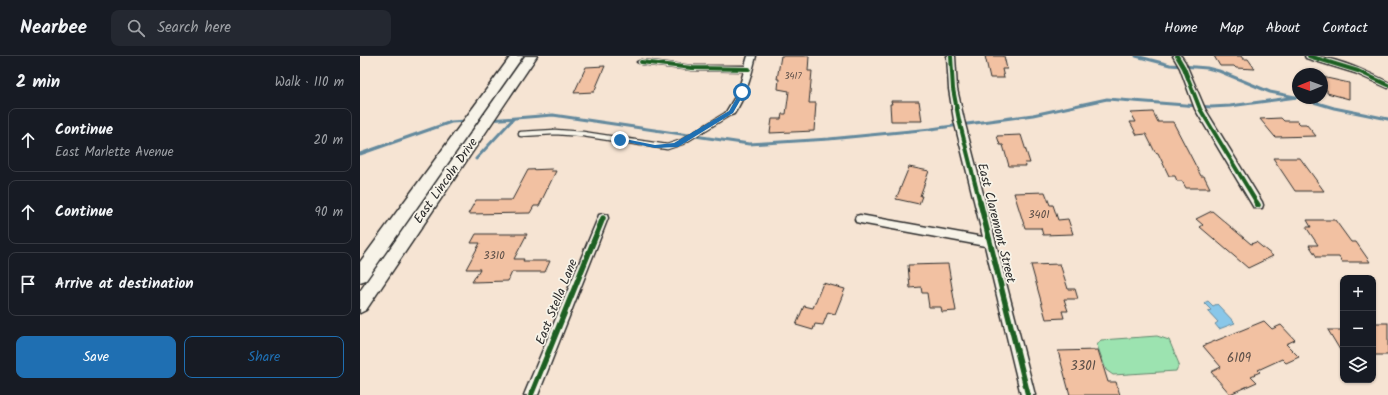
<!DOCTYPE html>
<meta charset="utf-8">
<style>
:root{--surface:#171b24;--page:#242831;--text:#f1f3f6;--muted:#9ea1a6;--line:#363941;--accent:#1f6fb2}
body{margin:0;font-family:Kalam,sans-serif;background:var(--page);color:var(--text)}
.controls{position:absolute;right:12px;bottom:12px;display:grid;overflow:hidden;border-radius:8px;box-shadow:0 1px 3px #0004}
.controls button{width:36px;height:36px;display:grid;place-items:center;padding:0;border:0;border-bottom:1px solid var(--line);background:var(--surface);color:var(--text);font:20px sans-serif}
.compass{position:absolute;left:932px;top:12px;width:36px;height:36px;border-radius:50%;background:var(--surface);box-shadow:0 1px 3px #0004;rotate:269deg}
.stop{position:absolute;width:12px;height:12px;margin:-9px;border:3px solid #1f6fb2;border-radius:50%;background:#fff}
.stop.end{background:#1f6fb2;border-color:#fff;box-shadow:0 1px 4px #0008}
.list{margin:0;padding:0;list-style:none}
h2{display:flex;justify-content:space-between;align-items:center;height:52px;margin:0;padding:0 16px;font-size:17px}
h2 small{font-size:13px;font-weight:400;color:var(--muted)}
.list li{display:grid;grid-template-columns:26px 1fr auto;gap:12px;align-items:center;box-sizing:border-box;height:64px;margin:0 8px 8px;padding:0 8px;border:1px solid var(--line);border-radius:8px}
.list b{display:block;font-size:15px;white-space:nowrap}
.list p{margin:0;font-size:13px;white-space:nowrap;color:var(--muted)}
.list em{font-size:13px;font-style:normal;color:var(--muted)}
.actions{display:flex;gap:8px;padding:12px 16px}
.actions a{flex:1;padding:9px 0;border:1px solid var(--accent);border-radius:8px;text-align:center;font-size:14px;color:var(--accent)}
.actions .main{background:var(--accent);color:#fff}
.icon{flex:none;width:22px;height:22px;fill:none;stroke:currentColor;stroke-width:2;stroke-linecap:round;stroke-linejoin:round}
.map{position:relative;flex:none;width:1028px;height:339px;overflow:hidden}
header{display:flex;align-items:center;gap:24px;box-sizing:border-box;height:56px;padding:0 20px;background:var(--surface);border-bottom:1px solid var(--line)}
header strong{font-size:19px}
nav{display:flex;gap:22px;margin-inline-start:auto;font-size:14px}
.search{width:280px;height:36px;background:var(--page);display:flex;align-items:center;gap:10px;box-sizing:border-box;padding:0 14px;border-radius:8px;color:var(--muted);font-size:15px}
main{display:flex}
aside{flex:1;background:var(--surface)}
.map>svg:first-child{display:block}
</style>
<header>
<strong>Nearbee</strong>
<div class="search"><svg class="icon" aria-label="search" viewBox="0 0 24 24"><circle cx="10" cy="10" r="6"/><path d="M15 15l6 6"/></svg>Search here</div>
<nav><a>Home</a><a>Map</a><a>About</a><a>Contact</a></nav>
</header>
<main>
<aside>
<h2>2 min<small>Walk · 110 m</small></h2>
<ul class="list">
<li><svg class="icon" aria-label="ahead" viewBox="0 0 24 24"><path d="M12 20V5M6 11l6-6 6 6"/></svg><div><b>Continue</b><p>East Marlette Avenue</p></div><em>20 m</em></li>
<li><svg class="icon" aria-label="ahead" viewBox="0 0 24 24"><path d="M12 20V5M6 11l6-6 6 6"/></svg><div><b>Continue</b></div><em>90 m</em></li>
<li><svg class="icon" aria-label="arrive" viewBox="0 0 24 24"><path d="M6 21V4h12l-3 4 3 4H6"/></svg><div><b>Arrive at destination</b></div></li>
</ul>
<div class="actions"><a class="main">Save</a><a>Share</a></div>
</aside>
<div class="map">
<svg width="1028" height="339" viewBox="0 0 1028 339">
<rect width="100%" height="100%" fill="#f6e4d3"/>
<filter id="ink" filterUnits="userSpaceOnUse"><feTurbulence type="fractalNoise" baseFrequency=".025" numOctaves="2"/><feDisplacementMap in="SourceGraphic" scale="8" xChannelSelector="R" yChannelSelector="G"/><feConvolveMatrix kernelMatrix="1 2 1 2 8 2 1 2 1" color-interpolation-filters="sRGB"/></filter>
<g filter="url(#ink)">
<polygon fill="#9ce3b0" stroke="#64876e" points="797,280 809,284 819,308 816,315 753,319 746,314 737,289 741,284"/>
<polygon fill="#89c7e9" stroke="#63899d" points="848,245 853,250 857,248 875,267 859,273 855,268 858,266 848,255 851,254 844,247"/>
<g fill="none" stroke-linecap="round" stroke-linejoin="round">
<g stroke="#63899d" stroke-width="3">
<polyline points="776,0 810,9 847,12 859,15 910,36 935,41"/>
<polyline points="940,42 974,52 1028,63"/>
<polyline points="129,64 193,59 389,88 469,83 571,73 673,59 747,43 851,51 870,50 937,41"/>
<polyline points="0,98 91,66 107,65"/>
<polyline points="116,103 153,63"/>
</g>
</g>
<g fill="#f2c1a2" stroke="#2b2b2b">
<polygon points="421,0 449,0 448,15 452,15 449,47 456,47 454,75 410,77 412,63 421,63 422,58 426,58 429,35 418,33 419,23 417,23"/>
<polygon points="625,0 644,0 647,13 642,13 644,22 630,22"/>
<polygon points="854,0 881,0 883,3 888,3 895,13 876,12 874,10 860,10"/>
<polygon points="245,10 234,36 214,37 226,11"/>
<polygon points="962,21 989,27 989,43 967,37 967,34 962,32"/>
<polygon points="531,45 559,45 562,65 531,65 530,48 532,48"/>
<polygon points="793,56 798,66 813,66 841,120 844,120 850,132 826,132 822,125 817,125 815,120 809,120 798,97 795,96 786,78 777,79 770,66 776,66 771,57"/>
<polygon points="921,62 924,65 937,65 940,68 946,68 956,80 915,81 900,63"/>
<polygon points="661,79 670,107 665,107 666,110 649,110 643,89 640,89 637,80"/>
<polygon points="913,102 940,102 964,135 935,135"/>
<polygon points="549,111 569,115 560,140 562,140 559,148 536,143"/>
<polygon points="192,113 191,115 196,115 179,150 174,150 170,157 108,158 116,144 152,144 168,114"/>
<polygon points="685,136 690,149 693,149 698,164 708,163 713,178 683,179 681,172 665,172 654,137"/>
<polygon points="852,155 891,188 896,186 913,200 888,212 840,171 843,169 836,163"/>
<polygon points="947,164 975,164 991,186 996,186 1010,206 982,206 979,201 957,201 949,189 958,189 946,171 951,171"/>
<polygon points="116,178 167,178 154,203 164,203 163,205 190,205 185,216 152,216 148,225 112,226 120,213 106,213 120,187 111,187"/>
<polygon points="588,208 596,255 582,256 581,251 569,251 567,237 562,237 561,231 550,232 548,209"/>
<polygon points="700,208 708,233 715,233 718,243 704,243 708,255 702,255 704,262 686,263 671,209"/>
<polygon points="463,227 485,233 475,258 468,256 463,269 455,268 453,274 436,269 444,250 453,252"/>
<polygon points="904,265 912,273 921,269 935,284 926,288 939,301 926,307 922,303 898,314 900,316 891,320 897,326 870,338 851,316 861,311 843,290"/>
<rect x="1013" y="267" width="15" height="32"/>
<polygon points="968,274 983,274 983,299"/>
<polygon points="738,294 748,326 756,326 760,339 710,339 698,295"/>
</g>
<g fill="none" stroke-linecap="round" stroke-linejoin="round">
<g stroke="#2b2b2b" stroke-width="7">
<polyline id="lane" points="161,78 195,76 223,78 307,91 322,86 371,56"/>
</g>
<g stroke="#2b2b2b" stroke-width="3">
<g id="street">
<path d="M388 0H396C391 20 386 40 374 58L371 59 366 56 378 36 384 15 332 14 281 8 277 6 281 4 332 10H385Z"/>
<polygon points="587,0 595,0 597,33 604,64 675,339 661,339 625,190 500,167 496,166 495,163 496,160 500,159 623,181 594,64 589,33"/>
<polygon points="813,0 821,0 825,6 845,53 902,146 903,149 902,152 894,152 835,53 820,12"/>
<path d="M945 0C974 0 1002 14 1028 26V32L995 17 946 2Z"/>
<polygon points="243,158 247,159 248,162 178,339 164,339 238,162 239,159"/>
</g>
</g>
<g stroke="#2b2b2b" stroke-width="3">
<g id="secondary">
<polygon points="151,0 163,0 6,224 0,226 0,206"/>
<polygon points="165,0 177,0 6,254 0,257 0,235"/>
</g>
</g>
<use href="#lane" stroke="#f7f3e8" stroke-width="4.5"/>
<use href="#street" fill="#f7f3e8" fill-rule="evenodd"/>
<use href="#secondary" fill="#f7f3e8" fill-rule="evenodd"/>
<g stroke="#f7f3e8" stroke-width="6">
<g id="cycleway-far1">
<polyline points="591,0 593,33 599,64 620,147"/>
<polyline points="817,0 824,12 840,53 897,147"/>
<polyline points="949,0 998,15 1028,29"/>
<polyline points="281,6 332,12 389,13"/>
</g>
</g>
<g stroke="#f7f3e8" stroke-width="8">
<g id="cycleway">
<polyline points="620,146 668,339"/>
<polyline points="896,146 898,149"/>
<polyline points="171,339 243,162"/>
</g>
</g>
<use href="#cycleway-far1" stroke="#1b5e20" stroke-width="4"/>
<use href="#cycleway" stroke="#1b5e20" stroke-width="5.5"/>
</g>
</g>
<polygon fill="#1f6fb2" points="382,35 385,36 373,57 318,91 295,92 257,84 260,82 295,89 314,87 369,55 380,36"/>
<g text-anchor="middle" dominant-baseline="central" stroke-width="3.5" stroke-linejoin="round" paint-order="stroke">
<g font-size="9" fill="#5d5049">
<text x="433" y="20">3417</text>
</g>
<g font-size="11" fill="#5d5049">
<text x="679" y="159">3401</text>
<text x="134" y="200">3310</text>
</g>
<g font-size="13" fill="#2b2b2b" stroke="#f7f3e8">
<text transform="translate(86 125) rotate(-55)">East Lincoln Drive</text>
<text transform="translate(636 167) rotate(76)">East Claremont Street</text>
<text transform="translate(197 246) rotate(-68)">East Stella Lane</text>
</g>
<g font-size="13" fill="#5d5049">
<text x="879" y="302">6109</text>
<text x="723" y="310">3301</text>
</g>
</g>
</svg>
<div class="controls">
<button>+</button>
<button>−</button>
<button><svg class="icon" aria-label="layers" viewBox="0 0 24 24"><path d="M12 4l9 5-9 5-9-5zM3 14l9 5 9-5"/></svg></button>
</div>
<svg class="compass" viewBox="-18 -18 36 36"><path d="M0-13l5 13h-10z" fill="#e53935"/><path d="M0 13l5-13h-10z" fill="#9ea1a6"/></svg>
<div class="stop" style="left:382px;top:36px"></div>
<div class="stop end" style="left:260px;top:84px"></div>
</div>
</main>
